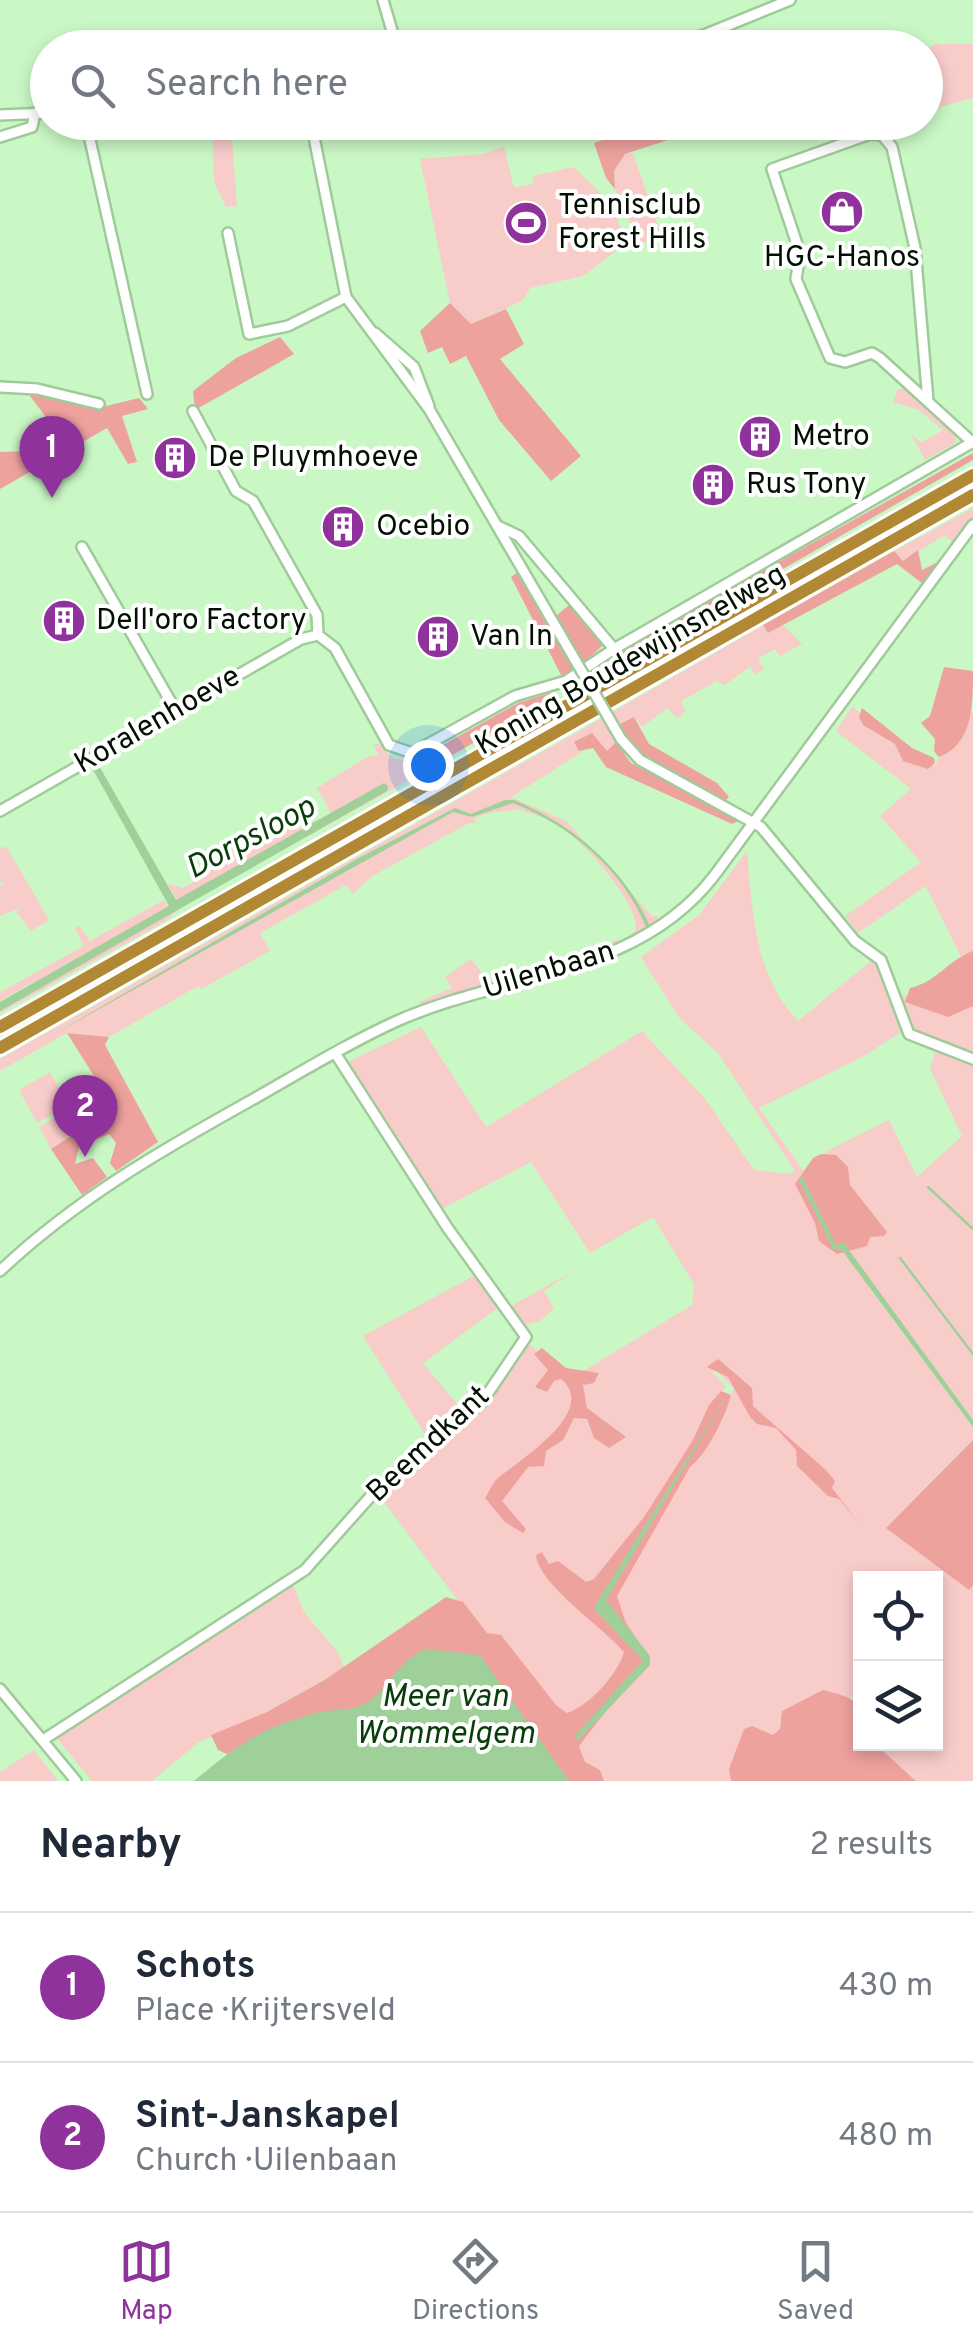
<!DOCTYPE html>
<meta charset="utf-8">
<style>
:root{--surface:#fff;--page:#f6f6f7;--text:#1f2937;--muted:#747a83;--line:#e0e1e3;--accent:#8f329c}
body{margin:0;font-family:Overpass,sans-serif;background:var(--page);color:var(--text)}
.controls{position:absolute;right:30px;bottom:30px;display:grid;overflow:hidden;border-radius:0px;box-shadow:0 5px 15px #0003}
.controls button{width:90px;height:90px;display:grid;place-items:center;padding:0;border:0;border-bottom:2px solid var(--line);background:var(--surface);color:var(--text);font:50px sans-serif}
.you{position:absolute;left:428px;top:765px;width:35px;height:35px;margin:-25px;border:8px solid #fff;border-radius:50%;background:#1a73e8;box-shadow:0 0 0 15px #1a73e833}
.badge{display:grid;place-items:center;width:65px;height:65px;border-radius:50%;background:var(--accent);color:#fff;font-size:32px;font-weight:700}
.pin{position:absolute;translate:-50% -82px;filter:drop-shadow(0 2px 5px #0008)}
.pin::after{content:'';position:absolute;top:52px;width:35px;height:30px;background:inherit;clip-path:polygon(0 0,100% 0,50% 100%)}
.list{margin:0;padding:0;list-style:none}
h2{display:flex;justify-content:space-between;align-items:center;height:130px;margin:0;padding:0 40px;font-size:42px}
h2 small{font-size:32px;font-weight:400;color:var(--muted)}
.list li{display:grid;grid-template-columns:65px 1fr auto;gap:30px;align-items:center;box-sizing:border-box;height:150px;padding:0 40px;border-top:2px solid var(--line)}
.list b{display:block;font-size:38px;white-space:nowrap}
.list p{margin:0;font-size:32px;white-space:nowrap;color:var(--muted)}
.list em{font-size:32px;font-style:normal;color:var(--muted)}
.icon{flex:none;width:55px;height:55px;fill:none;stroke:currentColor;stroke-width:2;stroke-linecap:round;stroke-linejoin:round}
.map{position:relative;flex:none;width:973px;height:1781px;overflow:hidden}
.search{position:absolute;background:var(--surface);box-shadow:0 5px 15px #0003;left:30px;right:30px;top:30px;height:110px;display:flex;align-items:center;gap:25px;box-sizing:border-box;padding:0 35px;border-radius:55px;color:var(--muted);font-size:38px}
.sheet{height:430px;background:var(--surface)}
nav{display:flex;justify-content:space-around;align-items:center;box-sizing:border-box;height:140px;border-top:2px solid var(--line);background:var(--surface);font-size:28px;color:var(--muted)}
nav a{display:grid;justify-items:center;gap:5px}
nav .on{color:var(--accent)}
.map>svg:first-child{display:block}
</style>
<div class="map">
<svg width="973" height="1781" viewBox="0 0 973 1781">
<rect width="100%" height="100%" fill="#caf8c5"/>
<g fill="#f8ccc9">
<polygon points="935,44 973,44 973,98 926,111 926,49"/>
<polygon points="212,126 231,126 237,206 226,207 214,182"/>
<polygon points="504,146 514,188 533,184 533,176 574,167 612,204 626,243 583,276 530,288 522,301 471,324 450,303 420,159 484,154"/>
<polygon points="633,153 662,237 640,244 615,189 614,171 625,154"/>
<polygon points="906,388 955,434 956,443 925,460 910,433 921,443 943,430 919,410 893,402 897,390"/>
<polygon points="973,508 973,520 952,542 945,535 903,561 894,551"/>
<polygon points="763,625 768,633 783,625 802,644 780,656 775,649 758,658 764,669 755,674 750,667 724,685 717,681 681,701 685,711 678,718 667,708 642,727 634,717 618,725 611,713"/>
<polygon points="852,707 934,766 973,710 973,1055 918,1036 898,996 924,995 961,957 926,886 858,933 845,916 921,862 880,816 911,789 836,731"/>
<path d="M602 718 616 742 607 752 592 733 575 742 579 751 585 750 511 797 566 821 652 916H657L659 925 610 949 614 940 622 941 636 930C640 905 582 837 554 823 543 817 529 813 517 809 501 813 487 811 474 819L477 824 469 823 371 877 353 894 346 885 260 933 270 951 201 989 198 986 109 1037 67 1033 0 1071V1059Z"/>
<polygon points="378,743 394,759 414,761 420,774 187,903 164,922 0,1013 0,1009 39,979 0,1001 0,992 84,946 75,928 79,926 90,941 164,900 168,906 176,899 167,883 183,888 212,871 216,860 213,850 287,809 299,829 328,815 331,813 317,788 367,757 378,755 374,745"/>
<polygon points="6,846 49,920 31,931 16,912 19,908 0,916 0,886 5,883 0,882 0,849"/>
<path d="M747 851C752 910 755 977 798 1021L871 961 880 962 904 1030 864 1056 759 1108 805 1173 829 1150 889 1120 917 1177 962 1136 930 1069 935 1052 973 1064V1420L872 1284 868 1286 973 1427V1440L886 1528 970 1589 973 1586V1781H916L883 1751 880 1744H936V1578H860V1706L853 1697 782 1711 780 1729 767 1740 747 1781H578L559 1749 643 1653 604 1608 734 1389 713 1367V1373L726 1386 648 1516 581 1602 636 1656 570 1724 484 1635 378 1494 484 1402 524 1345H531L567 1381 692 1305 694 1284 653 1217 590 1253 531 1162 438 1211 343 1064 421 1027 486 1127 642 1031 706 1100 754 1170 790 1174 795 1171 718 1053 680 1019 641 957 699 915Z"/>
<polygon points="471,959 490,984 422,1006 419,1002 452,988 445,977"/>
<polygon points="50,1072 69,1105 37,1123 19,1090"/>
<polygon points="74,1107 79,1116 87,1111 92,1121 51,1149 39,1127"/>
<polygon points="577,1269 544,1291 554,1308 540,1321 521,1326 511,1309 513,1305"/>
<polygon points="477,1274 500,1306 423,1363 463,1411 430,1442 363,1336"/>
<polygon points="292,1581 304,1612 339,1654 344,1668 267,1712 199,1742 152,1781 92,1781 55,1736"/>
<polygon points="34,1750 58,1781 0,1781 0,1772"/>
</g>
<g fill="#eea29e">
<polygon points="649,123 720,123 625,154 614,171 615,189 606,178 594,143"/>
<polygon points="450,303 471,324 506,309 524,344 500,359 581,456 551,481 499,420 466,356 450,364 442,347 428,353 420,331"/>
<polygon points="280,337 294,354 195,410 193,391 236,358"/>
<polygon points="37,390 102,407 139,398 148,409 122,416 137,462 128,464 107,428 0,489 0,452 30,451 56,430 30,396"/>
<polygon points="973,453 973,460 619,663 618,654 652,633"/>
<polygon points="918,550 922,570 938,562 922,583 897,564 768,633 763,625 894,551 903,561"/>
<polygon points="519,571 575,671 562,677 511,577"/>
<polygon points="569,605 603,645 583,664 556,616"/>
<path d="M944 667 973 671C973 705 973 744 939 757L934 751 935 739 921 723 930 716Z"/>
<polygon points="553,692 552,697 420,774 414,761 518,703"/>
<polygon points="862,708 912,748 934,758 935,763 928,769 903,761 895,744 863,725 859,717"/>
<polygon points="634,717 649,744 717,783 729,797 726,800 640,753 618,725"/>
<polygon points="592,733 607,751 616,742 631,763 741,820 732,824 606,767 593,748 579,751 574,742"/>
<path d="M973 951V1006L948 1017 905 1002 910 988C937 982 948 960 973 951Z"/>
<polygon points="67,1033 109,1037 105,1045 158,1142 116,1171 110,1163 116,1143 109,1134 79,1147 75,1164 93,1158 107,1177 82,1195 51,1149 114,1108"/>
<polygon points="821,1154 836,1155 848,1167 850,1185 887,1232 884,1236 870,1237 867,1246 837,1254 819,1241 815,1223 795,1184 813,1158"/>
<path d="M542 1348 566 1368 599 1373 594 1383 583 1385 587 1408 626 1437 609 1448 594 1438 587 1419 574 1418 563 1440 546 1451 544 1466 528 1467 502 1501 526 1529 523 1533 505 1522 485 1498C490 1491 492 1483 498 1478 521 1459 599 1411 561 1379L554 1381 547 1392 535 1387 548 1370 534 1354Z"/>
<polygon points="718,1359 752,1388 753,1406 827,1471 835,1481 832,1488 858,1522 839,1499 828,1496 797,1466 796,1450 776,1428 757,1424 750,1417 728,1377 707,1367"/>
<path d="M721 1391 731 1395C726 1416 706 1455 690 1467L617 1596 626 1623 648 1656 579 1746 585 1762 600 1770 604 1781H560L378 1702 229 1755 218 1750 211 1735 267 1712 326 1679 446 1597 463 1602 487 1633 501 1635 556 1705 567 1713C589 1706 618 1674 624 1652 602 1626 539 1585 536 1555L542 1552 549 1564 558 1561 586 1582 594 1579 644 1517 693 1440 709 1405Z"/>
<polygon points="973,1440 973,1586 969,1590 886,1528"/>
<path d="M823 1690C865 1700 860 1704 860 1744H880L883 1751 916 1781H731L729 1769 744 1729 752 1726 773 1735 780 1729 782 1711Z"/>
</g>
<g fill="#9fd09a">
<polygon points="98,764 176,900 384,783 388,786 387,791 0,1011 0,1002 169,906 92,768"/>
<path d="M505 800H514C574 825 624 868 651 928L647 930C625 871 571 826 513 803L472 817 453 812 47 1038 357 859 455 808 471 814Z"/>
<polygon points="802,1176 836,1245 843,1242 973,1420 973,1427 841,1249 833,1249 799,1180"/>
<polygon points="729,1392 606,1600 650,1656 650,1665 578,1741 575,1736 643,1660 595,1610 597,1602"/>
<path d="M427 1649 480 1655 569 1781H194C236 1745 263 1727 316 1713 331 1709 350 1711 363 1705 388 1692 398 1658 427 1649Z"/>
</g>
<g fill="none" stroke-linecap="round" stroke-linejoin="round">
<g stroke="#9fd09a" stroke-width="2.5">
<polyline points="928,1187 973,1229"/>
<polyline points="900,1258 973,1354"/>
</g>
<g stroke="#9fcb9a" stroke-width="14">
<g id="minor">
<polyline points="383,0 397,48"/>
<polyline points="656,48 704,35 790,0"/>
<polyline points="0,115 48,113"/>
<polyline points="86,122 147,394"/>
<polyline points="311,122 346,297 429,409 574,658"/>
<polyline points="0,137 32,127 35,113"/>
<polyline points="228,233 249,334 288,326 346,297"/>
<polyline points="375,333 414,367 429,406"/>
<polyline points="0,387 37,389 99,404"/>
<polyline points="928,401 915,248 892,147 882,135 870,134 772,169 800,253 796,279 830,358 845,362 872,353 880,358 972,442"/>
<polyline points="193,411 236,491 253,501 317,615 318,635"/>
<polyline points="500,527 519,536 614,649"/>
<polyline points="82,547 176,711"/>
<polyline points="318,635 335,648 389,745 412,753 515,696 566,681 614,649 973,442"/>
<polyline points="621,739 640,760 761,827 855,941 881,960 909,1034 973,1059"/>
<polyline points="0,811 301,639 318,635"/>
<path d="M0 1271C75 1200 160 1151 250 1101 298 1074 346 1044 397 1021 505 973 637 976 714 876L973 525"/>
<polyline points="0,1689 76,1781"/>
<polyline points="43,1740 305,1570 378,1488 482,1402 526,1337 447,1227 335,1053"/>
</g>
</g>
<g stroke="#fff" stroke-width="18">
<g id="highway">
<polyline points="0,1027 973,475"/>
<polyline points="0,1048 973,495"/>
</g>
</g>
<use href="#minor" stroke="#fff" stroke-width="9"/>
<use href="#highway" stroke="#b18934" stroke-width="12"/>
<g stroke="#9fcb9a" stroke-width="14" stroke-linecap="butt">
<polyline id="minor-bridge" points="574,658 621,739"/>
</g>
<use href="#minor-bridge" stroke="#fff" stroke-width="9"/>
</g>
<defs>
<g id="shop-disc" transform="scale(2.25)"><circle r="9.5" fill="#8f329c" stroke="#fff"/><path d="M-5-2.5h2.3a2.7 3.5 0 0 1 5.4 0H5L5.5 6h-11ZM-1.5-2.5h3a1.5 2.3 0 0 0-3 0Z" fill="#fff"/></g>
<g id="stadium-disc" transform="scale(2.25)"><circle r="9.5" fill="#8f329c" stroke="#fff"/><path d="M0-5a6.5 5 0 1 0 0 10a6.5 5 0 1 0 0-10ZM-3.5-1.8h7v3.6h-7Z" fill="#fff"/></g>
<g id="building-disc" transform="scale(2.25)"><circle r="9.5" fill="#8f329c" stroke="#fff"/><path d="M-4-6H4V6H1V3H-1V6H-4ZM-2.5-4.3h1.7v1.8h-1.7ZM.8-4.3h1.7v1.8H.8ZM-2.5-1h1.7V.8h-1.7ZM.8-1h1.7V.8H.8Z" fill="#fff"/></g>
</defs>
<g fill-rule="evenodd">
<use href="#shop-disc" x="842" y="212"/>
<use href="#stadium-disc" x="526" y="223"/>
<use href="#building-disc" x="760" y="437"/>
<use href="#building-disc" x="175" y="458"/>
<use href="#building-disc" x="713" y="485"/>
<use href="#building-disc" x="343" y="527"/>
<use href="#building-disc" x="64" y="621"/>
<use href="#building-disc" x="438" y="637"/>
</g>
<g text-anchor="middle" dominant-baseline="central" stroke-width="8" stroke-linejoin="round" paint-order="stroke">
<g font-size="30" fill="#021002" stroke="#fff" text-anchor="start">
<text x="558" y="206">Tennisclub<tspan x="558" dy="34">Forest Hills</tspan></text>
<text x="842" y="258" text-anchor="middle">HGC-Hanos</text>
<text x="792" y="437">Metro</text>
<text x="208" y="458">De Pluymhoeve</text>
<text x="746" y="485">Rus Tony</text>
<text x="376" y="527">Ocebio</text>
<text x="96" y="621">Dell'oro Factory</text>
<text x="470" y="637">Van In</text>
</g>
<g font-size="30" fill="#021002" stroke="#fff">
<text transform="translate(631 661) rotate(-30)">Koning Boudewijnsnelweg</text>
<text transform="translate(158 721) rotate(-30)">Koralenhoeve</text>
<text transform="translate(549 971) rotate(-17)">Uilenbaan</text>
<text transform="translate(429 1445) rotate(-43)">Beemdkant</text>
</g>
<g font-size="32" font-style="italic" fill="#0a3e09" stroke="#fff">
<text transform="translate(251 839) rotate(-28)">Dorpsloop</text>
<text x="445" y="1698">Meer van<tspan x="445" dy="37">Wommelgem</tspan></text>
</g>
</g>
</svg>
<div class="controls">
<button><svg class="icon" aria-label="locate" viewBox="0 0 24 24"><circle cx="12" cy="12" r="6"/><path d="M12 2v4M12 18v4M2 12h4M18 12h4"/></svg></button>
<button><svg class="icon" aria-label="layers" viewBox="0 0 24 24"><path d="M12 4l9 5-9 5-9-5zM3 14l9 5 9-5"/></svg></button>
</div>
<div class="you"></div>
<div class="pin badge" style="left:52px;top:498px">1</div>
<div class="pin badge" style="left:85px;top:1157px">2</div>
<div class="search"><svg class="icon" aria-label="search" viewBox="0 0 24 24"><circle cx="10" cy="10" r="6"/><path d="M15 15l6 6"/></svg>Search here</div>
</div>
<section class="sheet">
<h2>Nearby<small>2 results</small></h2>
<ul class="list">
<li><span class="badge">1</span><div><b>Schots</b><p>Place · Krijtersveld</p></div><em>430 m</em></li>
<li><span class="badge">2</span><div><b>Sint-Janskapel</b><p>Church · Uilenbaan</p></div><em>480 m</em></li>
</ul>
</section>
<nav>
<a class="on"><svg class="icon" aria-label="map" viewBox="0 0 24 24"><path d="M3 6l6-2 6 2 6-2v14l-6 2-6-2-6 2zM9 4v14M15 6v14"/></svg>Map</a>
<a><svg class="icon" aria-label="directions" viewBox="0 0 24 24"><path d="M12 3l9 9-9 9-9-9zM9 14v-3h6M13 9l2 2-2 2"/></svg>Directions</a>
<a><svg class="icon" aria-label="saved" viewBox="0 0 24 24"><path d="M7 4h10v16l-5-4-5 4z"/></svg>Saved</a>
</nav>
